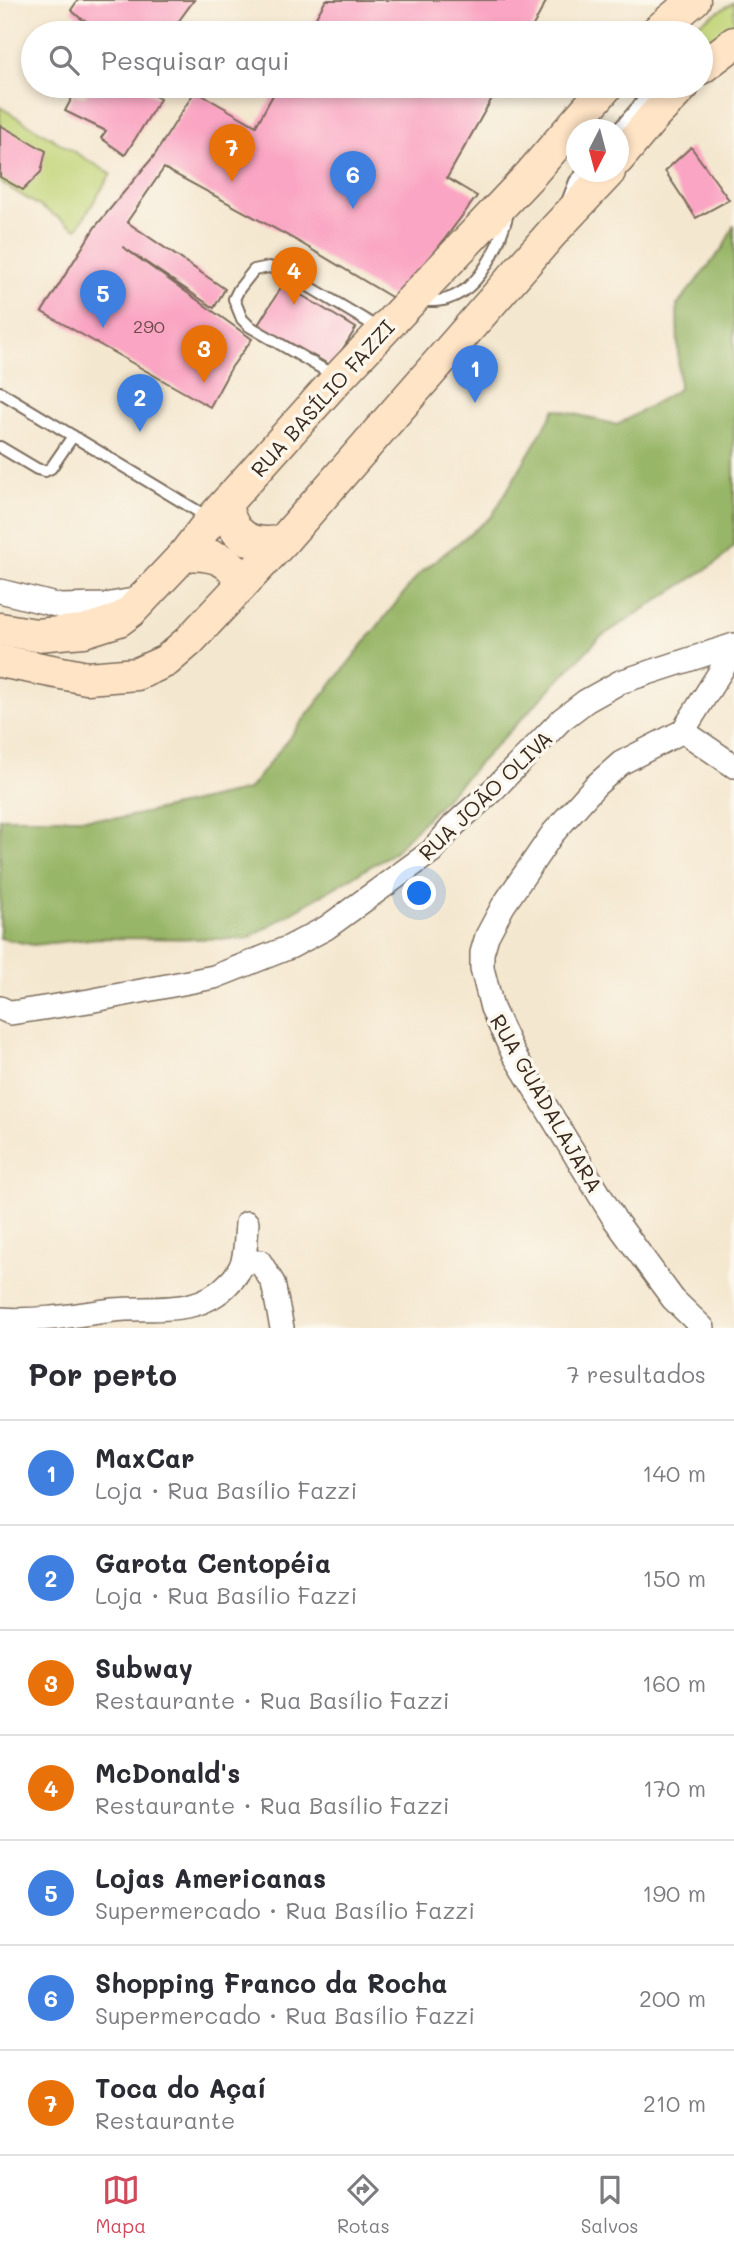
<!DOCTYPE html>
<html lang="pt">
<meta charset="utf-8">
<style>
:root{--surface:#fff;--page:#f2f2f3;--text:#2b2b33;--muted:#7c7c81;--line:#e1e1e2;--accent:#d1495b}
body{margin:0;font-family:Mali,sans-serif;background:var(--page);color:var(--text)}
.compass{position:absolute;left:566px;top:119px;width:63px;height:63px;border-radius:50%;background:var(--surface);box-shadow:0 4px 10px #0003;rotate:186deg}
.you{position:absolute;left:420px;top:894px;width:24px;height:24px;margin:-18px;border:5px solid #fff;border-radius:50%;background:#1a73e8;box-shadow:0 0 0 10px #1a73e833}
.badge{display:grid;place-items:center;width:46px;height:46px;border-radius:50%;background:var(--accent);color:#fff;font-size:23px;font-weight:700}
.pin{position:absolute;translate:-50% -58px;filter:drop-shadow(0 2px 4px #0008)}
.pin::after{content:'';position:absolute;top:37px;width:24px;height:21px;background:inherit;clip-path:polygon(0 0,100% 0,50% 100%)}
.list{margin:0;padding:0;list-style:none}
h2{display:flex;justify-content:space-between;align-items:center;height:91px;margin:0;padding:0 28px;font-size:30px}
h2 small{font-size:23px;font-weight:400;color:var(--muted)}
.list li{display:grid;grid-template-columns:46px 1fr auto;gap:21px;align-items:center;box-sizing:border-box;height:105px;padding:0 28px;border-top:2px solid var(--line)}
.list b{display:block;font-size:26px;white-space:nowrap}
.list p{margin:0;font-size:23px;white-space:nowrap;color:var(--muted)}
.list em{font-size:23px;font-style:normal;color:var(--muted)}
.icon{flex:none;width:38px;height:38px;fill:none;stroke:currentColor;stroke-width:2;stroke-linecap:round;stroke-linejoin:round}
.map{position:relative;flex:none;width:734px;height:1328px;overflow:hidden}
.search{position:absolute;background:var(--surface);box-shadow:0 4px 10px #0003;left:21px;right:21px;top:21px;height:77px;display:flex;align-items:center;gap:18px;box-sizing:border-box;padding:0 24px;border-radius:38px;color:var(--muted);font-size:26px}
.sheet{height:826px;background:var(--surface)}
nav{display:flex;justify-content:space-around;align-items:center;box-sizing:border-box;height:98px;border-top:2px solid var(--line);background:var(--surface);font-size:19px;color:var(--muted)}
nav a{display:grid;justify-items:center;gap:4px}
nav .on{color:var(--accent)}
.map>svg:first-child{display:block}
</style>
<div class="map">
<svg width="734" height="1328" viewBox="0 0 734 1328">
<rect width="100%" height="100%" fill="#fbf7ec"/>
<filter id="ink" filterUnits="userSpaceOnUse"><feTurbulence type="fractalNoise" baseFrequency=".0143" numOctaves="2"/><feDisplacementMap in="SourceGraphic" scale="14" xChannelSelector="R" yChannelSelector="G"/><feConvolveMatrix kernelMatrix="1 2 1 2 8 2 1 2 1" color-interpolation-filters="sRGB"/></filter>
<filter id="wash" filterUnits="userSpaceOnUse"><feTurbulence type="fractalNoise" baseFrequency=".00686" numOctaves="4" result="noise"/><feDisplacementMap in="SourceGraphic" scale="28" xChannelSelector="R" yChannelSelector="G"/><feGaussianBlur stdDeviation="1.57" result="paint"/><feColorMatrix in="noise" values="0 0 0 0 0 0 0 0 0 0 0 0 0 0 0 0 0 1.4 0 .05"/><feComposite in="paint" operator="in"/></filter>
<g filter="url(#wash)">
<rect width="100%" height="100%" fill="#f4e7cf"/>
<g fill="#c1d477" stroke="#7e7f4a" stroke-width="2">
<polygon points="734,2 734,24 701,48 701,33 683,33"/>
<polygon points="0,107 111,174 77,229 0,182"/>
</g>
<polygon fill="#98b668" stroke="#6a7043" stroke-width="2" points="734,225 734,546 719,561 599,638 393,853 247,939 99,938 33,945 0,938 0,818 122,818 248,790 419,574 492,516 555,409 617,425 679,389 677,305 723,248"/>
<g id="blocks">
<g fill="#faa5c3">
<polygon points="78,0 194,0 170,33 109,33 80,18 71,10"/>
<polygon points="326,0 547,0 529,33 307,33"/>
<polygon points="92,86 122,86 130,90 133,86 137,86 160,99 125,155 101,138 106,131 65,111 74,94 84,97"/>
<polygon points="278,86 499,86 447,178 477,196 398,301 294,239 164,168 127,222 225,289 214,308 123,247 252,339 231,368 210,407 42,312 95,227 154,156 195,91 256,126"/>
<polygon points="0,125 46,151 41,172 23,190 0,177"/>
<polygon points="691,147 729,200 696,218 665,171"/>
<polygon points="283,284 356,328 332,366 258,325"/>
</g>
</g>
</g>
<g filter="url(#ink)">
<use href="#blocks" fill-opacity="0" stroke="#7c6c5c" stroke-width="2"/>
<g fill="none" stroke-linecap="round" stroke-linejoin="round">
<g stroke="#7c6c5c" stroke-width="14">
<g id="service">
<polyline points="617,130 644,99 663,86"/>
<polyline points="568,199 575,181 583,172"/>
<path d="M419 301C428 301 438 302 447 299 483 288 500 243 509 210"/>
<polyline points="335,376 249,326 242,319 234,299 239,289 254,270 269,267 285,272 380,329"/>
<polyline points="0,392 209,518"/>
<polyline points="0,447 37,469 45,471 51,468 73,436"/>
</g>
</g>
<g stroke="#7c6c5c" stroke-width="26">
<g id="minor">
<polyline points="0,591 60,606 105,605 145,598"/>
<polyline points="683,731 734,766"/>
<polyline points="0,1008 11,1013 89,1001 214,977 290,947 326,928 432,851 454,825 494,789 561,720 586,701 620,682 734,645"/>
<polyline points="243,1262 260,1262 273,1283 282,1328"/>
<path d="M0 1319C37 1322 76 1315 113 1310 154 1306 198 1317 229 1283 235 1278 241 1268 243 1261 246 1249 246 1235 247 1223"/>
<polyline points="703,1328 673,1299 615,1220 513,1053 492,1008 482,968 482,953 487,936 503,906 553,833 595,786 621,763 683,731 734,650"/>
</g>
</g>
<g stroke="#7c6c5c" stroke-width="35">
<g id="secondary">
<polyline points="655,33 694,0"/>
<polyline points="701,68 734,43"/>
<polyline points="618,159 654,116 683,86"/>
<path d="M226 504C231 536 251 548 283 541"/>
<path d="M184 555C209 553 237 558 240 587"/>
<polyline points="0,629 36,635 84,631 119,620 131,611 184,555 211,520 338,378 530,175 607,86"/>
<polyline points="0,661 87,678 137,674 166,661 189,641 283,541 557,227 609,172"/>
</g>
</g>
<use href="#service" stroke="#fff" stroke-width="10"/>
<use href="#minor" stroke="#fff" stroke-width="23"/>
<use href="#secondary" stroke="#ffe4c6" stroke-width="32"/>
</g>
</g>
<g text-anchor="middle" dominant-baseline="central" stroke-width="7" stroke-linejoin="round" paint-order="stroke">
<g font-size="18" fill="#6b4947">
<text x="149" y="326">290</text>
</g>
<g font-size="21" fill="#3b2a1e" stroke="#fbf7ec">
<text transform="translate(322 398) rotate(-48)">RUA BASÍLIO FAZZI</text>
<text transform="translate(485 795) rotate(-44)">RUA JOÃO OLIVA</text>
<text transform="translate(547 1103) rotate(60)">RUA GUADALAJARA</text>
</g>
</g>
</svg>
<svg class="compass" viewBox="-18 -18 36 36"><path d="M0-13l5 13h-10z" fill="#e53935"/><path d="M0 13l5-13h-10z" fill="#7c7c81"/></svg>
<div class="you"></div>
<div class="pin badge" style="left:475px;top:403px;background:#3f7fe0">1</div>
<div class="pin badge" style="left:140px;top:432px;background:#3f7fe0">2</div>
<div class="pin badge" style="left:204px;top:383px;background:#e8710a">3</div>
<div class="pin badge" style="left:294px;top:305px;background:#e8710a">4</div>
<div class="pin badge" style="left:103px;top:328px;background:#3f7fe0">5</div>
<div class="pin badge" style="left:353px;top:209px;background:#3f7fe0">6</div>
<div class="pin badge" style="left:232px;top:182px;background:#e8710a">7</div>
<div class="search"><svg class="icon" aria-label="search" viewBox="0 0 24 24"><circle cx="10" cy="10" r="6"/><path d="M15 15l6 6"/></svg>Pesquisar aqui</div>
</div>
<section class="sheet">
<h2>Por perto<small>7 resultados</small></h2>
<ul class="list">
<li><span class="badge" style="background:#3f7fe0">1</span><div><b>MaxCar</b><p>Loja · Rua Basílio Fazzi</p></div><em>140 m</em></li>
<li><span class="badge" style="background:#3f7fe0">2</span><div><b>Garota Centopéia</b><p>Loja · Rua Basílio Fazzi</p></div><em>150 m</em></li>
<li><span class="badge" style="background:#e8710a">3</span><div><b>Subway</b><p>Restaurante · Rua Basílio Fazzi</p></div><em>160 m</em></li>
<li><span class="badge" style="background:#e8710a">4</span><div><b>McDonald's</b><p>Restaurante · Rua Basílio Fazzi</p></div><em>170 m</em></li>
<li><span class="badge" style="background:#3f7fe0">5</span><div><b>Lojas Americanas</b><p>Supermercado · Rua Basílio Fazzi</p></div><em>190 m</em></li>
<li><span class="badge" style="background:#3f7fe0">6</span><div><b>Shopping Franco da Rocha</b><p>Supermercado · Rua Basílio Fazzi</p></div><em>200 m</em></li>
<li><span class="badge" style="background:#e8710a">7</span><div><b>Toca do Açaí</b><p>Restaurante</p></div><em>210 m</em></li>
</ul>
</section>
<nav>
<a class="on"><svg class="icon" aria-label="map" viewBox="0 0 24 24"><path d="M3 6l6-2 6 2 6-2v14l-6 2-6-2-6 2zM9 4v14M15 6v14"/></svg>Mapa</a>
<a><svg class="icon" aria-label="directions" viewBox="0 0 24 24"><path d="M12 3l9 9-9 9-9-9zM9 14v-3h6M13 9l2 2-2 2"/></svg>Rotas</a>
<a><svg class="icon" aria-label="saved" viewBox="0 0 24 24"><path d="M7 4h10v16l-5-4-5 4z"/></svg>Salvos</a>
</nav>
